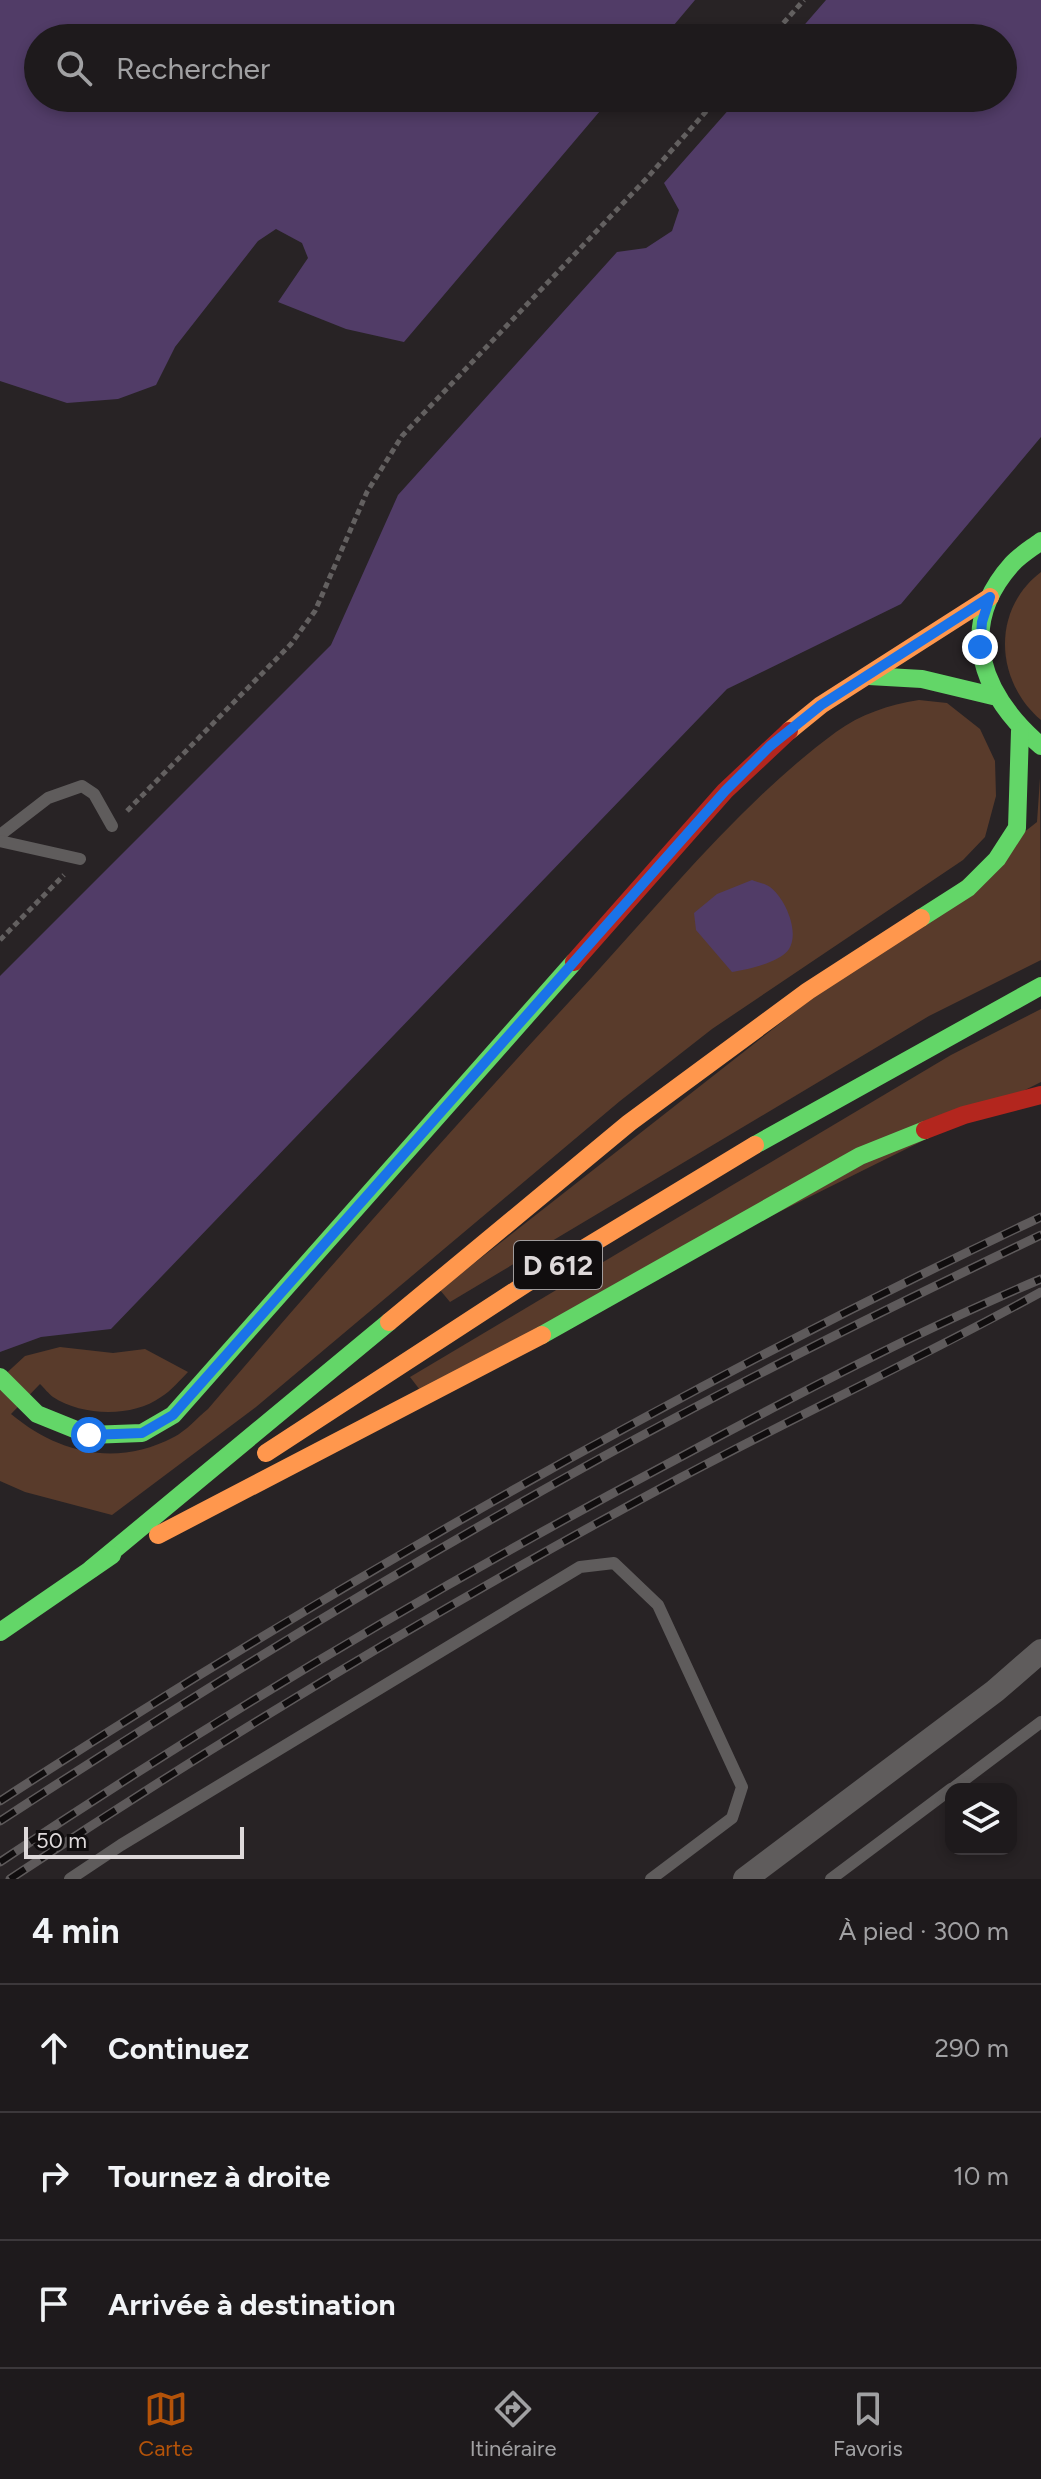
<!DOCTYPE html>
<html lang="fr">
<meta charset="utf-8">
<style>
:root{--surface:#1e1a1c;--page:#2b2729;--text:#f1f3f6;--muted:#a1a1a3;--line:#3c383b;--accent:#b45309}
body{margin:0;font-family:Figtree,sans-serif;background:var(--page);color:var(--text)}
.controls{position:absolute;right:24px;bottom:24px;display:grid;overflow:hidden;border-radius:16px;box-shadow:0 4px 12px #0003}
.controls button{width:72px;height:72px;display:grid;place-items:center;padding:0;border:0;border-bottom:2px solid var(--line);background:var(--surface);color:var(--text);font:40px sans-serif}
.scale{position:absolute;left:24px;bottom:20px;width:220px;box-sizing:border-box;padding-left:8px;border:4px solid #ded9da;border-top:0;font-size:22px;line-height:28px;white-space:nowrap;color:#ded9da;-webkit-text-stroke:6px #100d0e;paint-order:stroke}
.stop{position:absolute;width:24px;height:24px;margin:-18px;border:6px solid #1a73e8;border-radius:50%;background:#fff}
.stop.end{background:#1a73e8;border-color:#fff;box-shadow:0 2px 8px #0008}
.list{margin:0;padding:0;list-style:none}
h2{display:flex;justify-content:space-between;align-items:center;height:104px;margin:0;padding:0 32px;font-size:34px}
h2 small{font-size:26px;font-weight:400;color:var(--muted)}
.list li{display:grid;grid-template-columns:52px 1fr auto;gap:24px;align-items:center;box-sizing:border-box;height:128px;padding:0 32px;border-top:2px solid var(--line)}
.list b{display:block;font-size:30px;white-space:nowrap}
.list em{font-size:26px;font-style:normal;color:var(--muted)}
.icon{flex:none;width:44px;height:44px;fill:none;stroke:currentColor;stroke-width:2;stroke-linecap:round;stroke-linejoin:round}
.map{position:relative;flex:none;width:1041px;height:1879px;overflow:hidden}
.search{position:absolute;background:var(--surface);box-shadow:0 4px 12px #0003;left:24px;right:24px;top:24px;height:88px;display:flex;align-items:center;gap:20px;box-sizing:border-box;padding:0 28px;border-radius:44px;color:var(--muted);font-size:30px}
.sheet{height:488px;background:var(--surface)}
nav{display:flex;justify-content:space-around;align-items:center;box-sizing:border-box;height:112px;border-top:2px solid var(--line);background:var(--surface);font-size:22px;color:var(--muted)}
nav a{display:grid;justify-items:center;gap:4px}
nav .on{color:var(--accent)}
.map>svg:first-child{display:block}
</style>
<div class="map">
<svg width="1041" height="1879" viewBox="0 0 1041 1879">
<rect width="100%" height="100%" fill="#282325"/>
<g fill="#593b2b">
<path d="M1041 572V720C995 681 991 610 1041 572Z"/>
<path d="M919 700 947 703 980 729 995 761 996 796 985 837 963 860 712 1029 620 1101 256 1407 112 1515 25 1492 0 1481V1379L25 1356 60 1347 113 1353 145 1349 188 1372C180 1380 171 1391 161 1397 132 1418 82 1416 53 1397 49 1394 44 1388 40 1384L11 1414C59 1454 117 1467 174 1437 186 1431 197 1418 208 1409 333 1262 462 1118 593 976 668 894 746 798 836 732 861 714 888 705 919 700Z"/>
<polygon points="1040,778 1041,960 929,1016 450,1302 440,1290 1037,822"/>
<polygon points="1041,1009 1041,1082 420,1390 410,1377 951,1055"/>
</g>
<g fill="#513c67">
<polygon points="0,0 695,0 663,38 38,38 38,98 611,98 404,342 346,329 278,302 308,258 302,243 276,229 258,241 175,347 156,385 118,399 67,403 0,381"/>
<polygon points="826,0 1041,0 1041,437 901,604 727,689 111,1329 41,1337 0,1352 0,976 331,645 398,495 617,252 646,248 672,231 679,210 664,183 739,98 1003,98 1003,38 793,38"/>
<path d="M752 880C757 882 766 884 770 887 785 898 800 932 789 949 781 962 747 970 732 972L696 930 694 913 717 894Z"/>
</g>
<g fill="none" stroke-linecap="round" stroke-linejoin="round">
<g stroke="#636060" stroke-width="5" stroke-dasharray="6 4" stroke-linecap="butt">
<polyline points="770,38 804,0"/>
<polyline points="127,811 291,644 315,611 367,492 402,436 647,178 718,98"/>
<polyline points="0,940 64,875"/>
</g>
<g stroke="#5f5c5c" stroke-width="12">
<polyline points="0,835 48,798 82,786 94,794 112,826"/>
<polyline points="0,841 80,859"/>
<polyline points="952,1789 1041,1722"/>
<polyline points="70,1879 121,1845 580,1567 614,1563 658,1605 742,1787 732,1818 651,1879"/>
<polyline points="831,1879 951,1789"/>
</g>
<polyline stroke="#5f5c5c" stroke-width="24" points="745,1879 995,1691 1041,1651"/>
<g stroke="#63d668" stroke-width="18">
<path d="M1041 541C1032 548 1020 555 1012 564 954 629 983 696 1041 746"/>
<polyline points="869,676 922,679 993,696"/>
<polyline points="921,918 968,888 997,859 1017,828 1020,731"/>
<polyline points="755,1145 1041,986"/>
<polyline points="542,1335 860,1156 925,1130"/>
<polyline points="0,1377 37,1414 89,1435 142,1433 173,1415 574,962"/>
<polyline points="91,1569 389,1322"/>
<polyline points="0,1632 112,1555"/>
</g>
<g stroke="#ff974d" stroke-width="18">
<polyline points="789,731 821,705 990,597"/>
<polyline points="389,1322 629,1123 808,991 921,918"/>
<polyline points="266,1453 527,1283 755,1145"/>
<polyline points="158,1535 542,1335"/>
</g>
<g stroke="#b3261e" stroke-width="18">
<polyline points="574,962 725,791 789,731"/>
<polyline points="925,1130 964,1115 1041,1095"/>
</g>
<g stroke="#5e5a5b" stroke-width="9">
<g id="rail">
<path d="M0 1801C335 1584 680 1387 1041 1217"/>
<path d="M0 1821C169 1711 340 1605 515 1506 686 1408 863 1320 1041 1235"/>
<path d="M0 1862C217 1717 443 1583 673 1461 794 1396 915 1332 1041 1279"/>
<path d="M10 1879C227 1735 451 1601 680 1478 800 1414 923 1357 1041 1292"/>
</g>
</g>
<use href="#rail" stroke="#100d0e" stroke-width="6" stroke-dasharray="18" stroke-linecap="butt"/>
</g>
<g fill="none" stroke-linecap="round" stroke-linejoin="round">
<polyline stroke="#1a73e8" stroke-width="10" points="89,1435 142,1433 173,1415 725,791 770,746 821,705 990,597 982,622 980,647"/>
</g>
<g text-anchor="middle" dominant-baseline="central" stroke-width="8" stroke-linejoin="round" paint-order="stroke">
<rect fill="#100d0e" stroke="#a09c9d" stroke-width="2" x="514" y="1241" width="88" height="48" rx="6"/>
<g font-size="28" font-weight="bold" fill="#ded9da">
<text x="558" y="1265">D 612</text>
</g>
</g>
</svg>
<div class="controls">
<button><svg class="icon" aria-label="layers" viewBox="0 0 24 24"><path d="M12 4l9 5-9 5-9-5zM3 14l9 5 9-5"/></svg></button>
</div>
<div class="scale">50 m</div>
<div class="stop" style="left:89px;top:1435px"></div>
<div class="stop end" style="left:980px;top:647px"></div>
<div class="search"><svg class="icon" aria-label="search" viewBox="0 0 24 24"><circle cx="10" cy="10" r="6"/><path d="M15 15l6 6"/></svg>Rechercher</div>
</div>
<section class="sheet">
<h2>4 min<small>À pied · 300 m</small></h2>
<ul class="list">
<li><svg class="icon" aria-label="ahead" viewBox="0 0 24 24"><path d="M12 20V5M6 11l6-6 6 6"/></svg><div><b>Continuez</b></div><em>290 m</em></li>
<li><svg class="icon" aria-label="right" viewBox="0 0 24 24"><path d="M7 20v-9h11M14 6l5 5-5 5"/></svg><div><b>Tournez à droite</b></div><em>10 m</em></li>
<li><svg class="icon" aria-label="arrive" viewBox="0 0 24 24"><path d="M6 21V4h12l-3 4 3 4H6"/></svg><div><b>Arrivée à destination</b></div></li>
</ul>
</section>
<nav>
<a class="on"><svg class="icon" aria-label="map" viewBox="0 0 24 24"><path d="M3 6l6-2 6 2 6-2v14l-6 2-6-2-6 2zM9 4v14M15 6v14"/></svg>Carte</a>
<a><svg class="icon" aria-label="directions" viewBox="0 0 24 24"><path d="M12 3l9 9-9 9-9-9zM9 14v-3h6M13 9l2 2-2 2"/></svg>Itinéraire</a>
<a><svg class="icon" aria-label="saved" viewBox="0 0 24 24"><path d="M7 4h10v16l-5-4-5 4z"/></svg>Favoris</a>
</nav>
